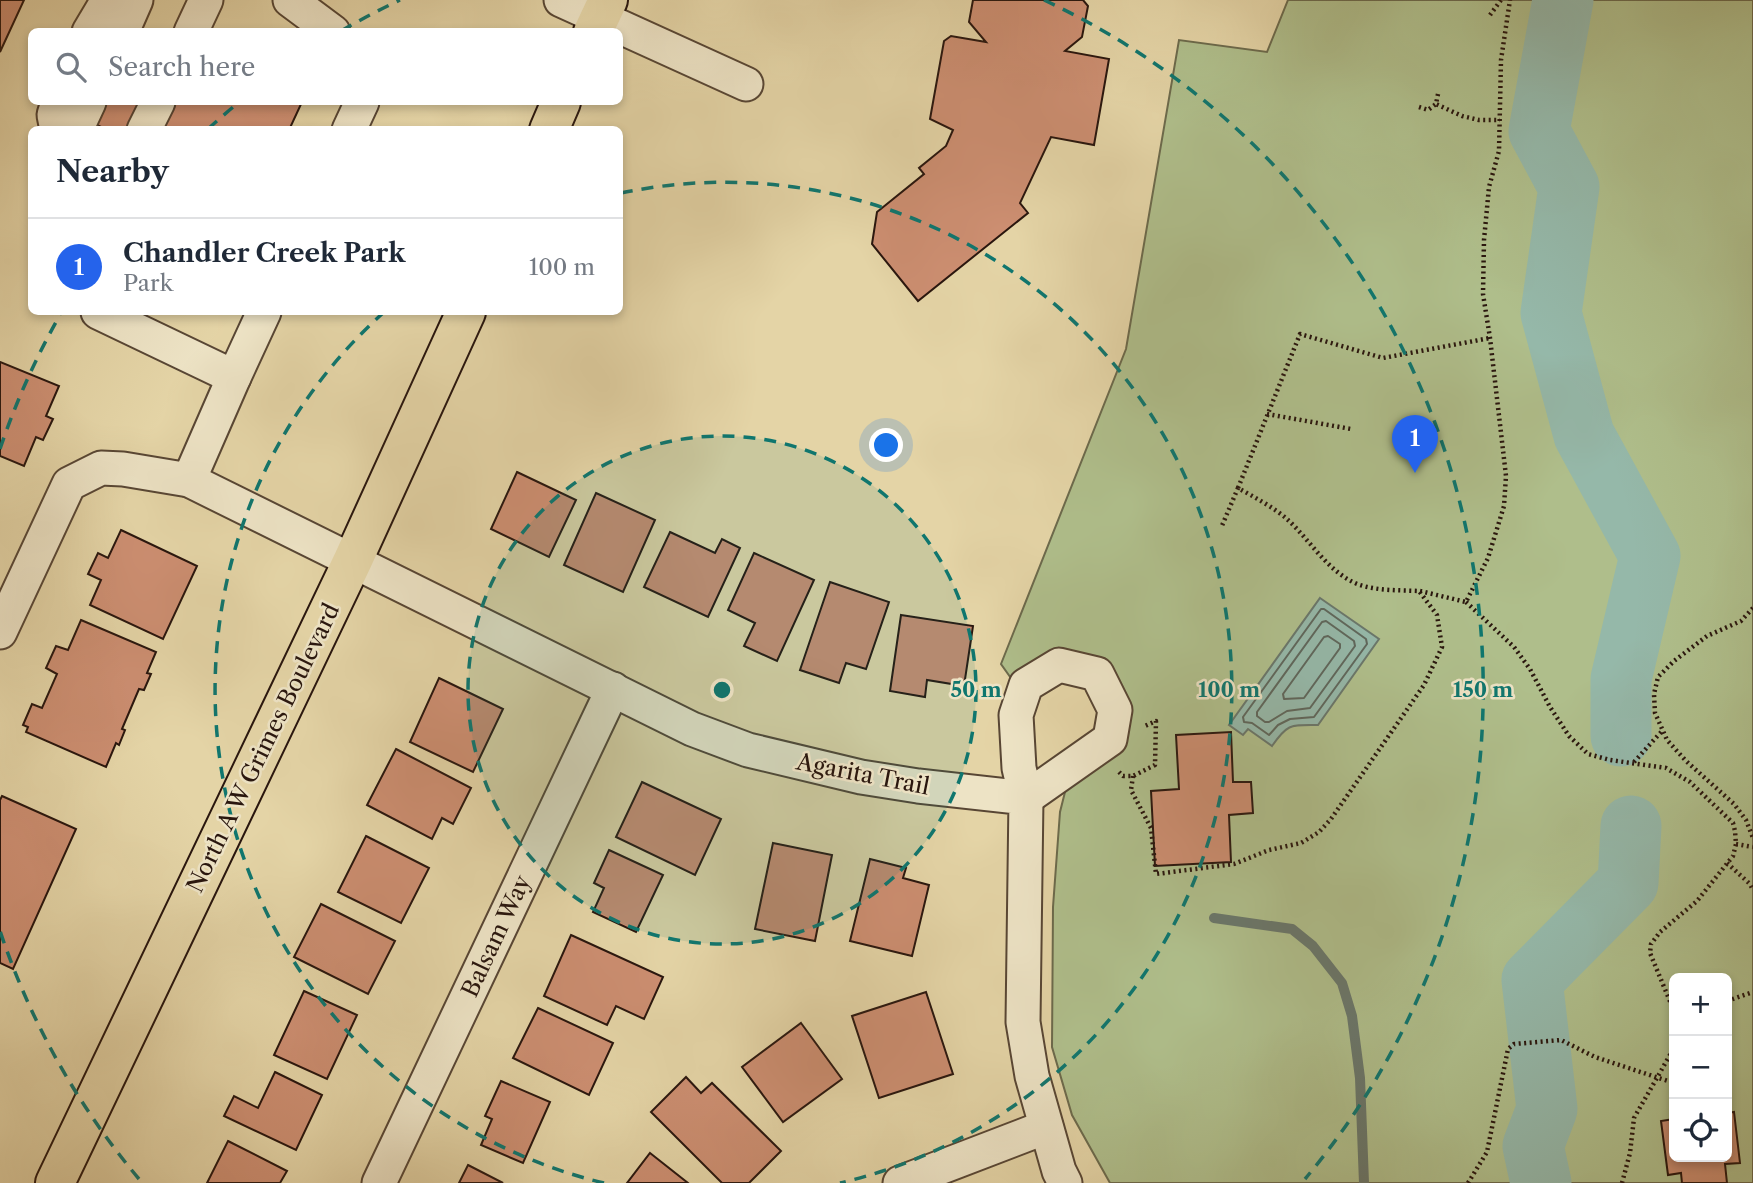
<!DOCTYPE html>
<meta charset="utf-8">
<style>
:root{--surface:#fff;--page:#f6f6f7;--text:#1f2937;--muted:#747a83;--line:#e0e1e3;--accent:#2563eb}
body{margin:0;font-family:"Libre Caslon Text",serif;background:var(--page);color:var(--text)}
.controls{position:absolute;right:21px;bottom:21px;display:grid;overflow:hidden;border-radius:10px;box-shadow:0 4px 10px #0003}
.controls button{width:63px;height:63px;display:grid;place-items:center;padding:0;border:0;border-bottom:2px solid var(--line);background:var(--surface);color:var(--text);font:35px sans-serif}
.you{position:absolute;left:887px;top:446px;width:24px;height:24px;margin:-18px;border:5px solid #fff;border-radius:50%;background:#1a73e8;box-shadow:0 0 0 10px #1a73e833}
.badge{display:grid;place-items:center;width:46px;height:46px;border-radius:50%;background:var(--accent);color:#fff;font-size:23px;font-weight:700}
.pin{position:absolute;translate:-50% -58px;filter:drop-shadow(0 2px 4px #0008)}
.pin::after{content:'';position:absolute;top:37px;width:24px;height:21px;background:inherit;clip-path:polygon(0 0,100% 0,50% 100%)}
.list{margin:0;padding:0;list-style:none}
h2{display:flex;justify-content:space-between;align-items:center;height:91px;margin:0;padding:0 28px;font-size:30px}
h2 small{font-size:23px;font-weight:400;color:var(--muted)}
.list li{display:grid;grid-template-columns:46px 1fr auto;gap:21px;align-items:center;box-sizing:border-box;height:98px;padding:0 28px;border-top:2px solid var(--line)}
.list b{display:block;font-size:26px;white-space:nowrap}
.list p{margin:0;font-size:23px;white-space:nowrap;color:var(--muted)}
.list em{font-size:23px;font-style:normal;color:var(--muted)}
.icon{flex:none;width:38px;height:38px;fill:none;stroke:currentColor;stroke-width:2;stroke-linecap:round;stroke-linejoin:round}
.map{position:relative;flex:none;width:1753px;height:1183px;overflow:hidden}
.search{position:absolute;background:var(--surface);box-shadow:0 4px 10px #0003;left:28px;top:28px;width:595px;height:77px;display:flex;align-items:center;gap:18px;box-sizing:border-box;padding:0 24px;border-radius:10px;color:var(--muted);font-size:26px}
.panel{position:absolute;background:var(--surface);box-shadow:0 4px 10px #0003;left:28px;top:126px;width:595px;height:189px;border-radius:10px}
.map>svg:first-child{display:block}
</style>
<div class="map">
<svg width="1753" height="1183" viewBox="0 0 1753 1183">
<rect width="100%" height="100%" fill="#e4d4a6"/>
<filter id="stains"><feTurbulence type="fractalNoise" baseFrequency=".00286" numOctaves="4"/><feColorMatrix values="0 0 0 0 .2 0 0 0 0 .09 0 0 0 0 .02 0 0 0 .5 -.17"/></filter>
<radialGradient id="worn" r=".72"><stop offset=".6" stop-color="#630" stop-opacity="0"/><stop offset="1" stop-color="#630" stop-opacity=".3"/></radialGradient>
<path fill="#afbe8b" stroke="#6c6a4c" stroke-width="2" fill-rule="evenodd" d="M1288 0H1753V1183H1110L1072 1115 1052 1047 1053 907 1060 812 1066 788 1102 764 1105 672 1013 681 1001 664 1126 349 1179 40 1267 52ZM1674 978H1727V1157H1674Z"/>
<path fill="#95b8a9" stroke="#6a776b" stroke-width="2" d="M1320 598 1379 639 1318 725C1291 725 1288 723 1272 746L1248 729 1243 735 1229 725Z"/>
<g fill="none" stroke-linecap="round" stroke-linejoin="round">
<g stroke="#5f675c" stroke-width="2">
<polygon points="1321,609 1324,609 1366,639 1367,644 1314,717 1290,719 1278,725 1269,735 1252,723 1244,722 1243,717"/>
<polygon points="1326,621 1354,641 1355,646 1310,708 1287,711 1269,722 1265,722 1257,716 1257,712 1322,622"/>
<polygon points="1328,636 1340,644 1340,648 1304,698 1284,699 1283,694 1324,637"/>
</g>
<polyline stroke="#6a776b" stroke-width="10" points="1214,918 1292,929 1313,946 1342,983 1352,1016 1360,1078 1364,1183"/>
<g stroke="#95b8a9" stroke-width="61">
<polyline points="1563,0 1539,131 1569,187 1551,313 1584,435 1650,556 1621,679 1621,736"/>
<polyline points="1541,1183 1533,1146 1547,1109 1532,980 1628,883 1631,826"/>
</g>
</g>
<g fill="#cc8e71" stroke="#29160e" stroke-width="2">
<polygon points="0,0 24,0 0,52"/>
<polygon points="973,0 1083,0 1088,6 1082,37 1065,51 1109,59 1094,145 1051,137 1020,203 1028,213 918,301 872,244 877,212 924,174 919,168 946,146 953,130 930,119 944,41 951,36 986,42 969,22"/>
<polygon points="74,102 167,102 174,105 176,102 302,102 289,130 107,130 69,111"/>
<polygon points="0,362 59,386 46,416 53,419 43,440 36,437 24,466 0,456"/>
<polygon points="517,472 576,500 549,557 491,529"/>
<polygon points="596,493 655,520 623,592 564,565"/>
<polygon points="121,530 197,566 163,639 90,605 101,580 88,574 98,553 108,558"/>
<polygon points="670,532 715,553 722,539 740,548 708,617 644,587"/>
<polygon points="754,553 814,580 777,661 744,646 755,623 728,610"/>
<polygon points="830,582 889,602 866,669 846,663 839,683 800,670"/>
<polygon points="901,615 973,626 964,686 927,680 925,697 890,691"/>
<polygon points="81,620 156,652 147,673 151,674 144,690 139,689 122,729 125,730 119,745 116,743 106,767 26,732 28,727 23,725 32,704 42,708 57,674 46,668 56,646 68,650"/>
<polygon points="439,678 503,709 473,772 410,742"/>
<polygon points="1231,732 1233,782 1251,782 1253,813 1229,815 1231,862 1155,866 1151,791 1179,789 1176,735"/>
<polygon points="396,749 471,788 453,824 442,818 432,839 367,805"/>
<polygon points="642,782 721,819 695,875 616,837"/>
<polygon points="2,796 76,829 13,969 0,963 0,800"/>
<polygon points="366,836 429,868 401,923 338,892"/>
<polygon points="773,843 832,855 815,941 755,929"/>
<polygon points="609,850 663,875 636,932 593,912 604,888 594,883"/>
<polygon points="870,859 906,868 903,878 929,885 912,956 850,941"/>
<polygon points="321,904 395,941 368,994 294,957"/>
<polygon points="571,935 663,977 644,1019 616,1006 607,1025 544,996"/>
<polygon points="304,991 357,1015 327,1079 274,1055"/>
<polygon points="926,992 953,1074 879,1098 852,1016"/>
<polygon points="538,1008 613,1043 589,1095 513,1058"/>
<polygon points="801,1023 842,1079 783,1122 742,1067"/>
<polygon points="275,1072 322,1095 296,1150 224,1116 234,1096 258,1108"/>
<polygon points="686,1077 701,1093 712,1083 781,1151 749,1183 722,1183 651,1112"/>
<polygon points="501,1081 550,1102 523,1163 481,1145 492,1119 485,1116"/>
<polygon points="1734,1112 1740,1163 1725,1164 1727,1183 1682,1183 1681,1173 1668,1175 1661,1121 1674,1119 1674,1157 1727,1157 1727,1113"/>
<polygon points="228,1141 287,1171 280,1183 207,1183"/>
<polygon points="650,1153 688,1183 627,1183"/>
<polygon points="468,1165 503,1183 459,1183"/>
</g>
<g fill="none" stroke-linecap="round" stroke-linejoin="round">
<g stroke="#584634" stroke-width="37">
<g id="minor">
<polyline points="290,0 333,32"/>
<polyline points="561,0 746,84"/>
<polyline points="89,32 108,0"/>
<polyline points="122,32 136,0"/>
<polyline points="191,32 206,0"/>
<polyline points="57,130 54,115 58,102"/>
<polyline points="76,130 89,102"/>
<polyline points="144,130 158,102"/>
<polyline points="349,130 362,102"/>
<polyline points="98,312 234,377 264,312"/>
<polyline points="189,480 234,377"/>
<polyline points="0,632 69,484 101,468 123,469 189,480 692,729 748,750 861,777 918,786 1026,798 1023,1022 1032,1076 1059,1171 1065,1183"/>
<polygon points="1059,665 1097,674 1115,710 1110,739 1026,798 1019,768 1016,715 1026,685"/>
<polyline points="379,1183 613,689"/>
<polyline points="900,1183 1046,1127"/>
</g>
</g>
<g stroke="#29160e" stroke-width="42">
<g id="major">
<polyline points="593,32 608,0"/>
<polyline points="549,130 561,102"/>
<polyline points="55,1183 353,560 466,312"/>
</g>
</g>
<g stroke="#29160e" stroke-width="4.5" stroke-dasharray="2 3.5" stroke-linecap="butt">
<polyline points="1490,15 1501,0"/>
<polyline points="1438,94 1436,104 1462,116 1479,120 1500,120"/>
<polyline points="1419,107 1428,110 1436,104"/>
<polyline points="1267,414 1351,429"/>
<polyline points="1238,488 1300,334 1383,358 1490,338"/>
<polyline points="1420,591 1466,602 1488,558 1504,506 1506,476 1490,338 1483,294 1484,240 1489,187 1499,151 1501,60 1510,0"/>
<polyline points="1466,602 1514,647 1530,669 1550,707 1569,736 1588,754 1610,760 1666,768 1690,782 1733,823 1735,831 1736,844 1733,856 1697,901 1660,932 1651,944 1650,953 1674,1011"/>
<polyline points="1753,608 1741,621 1707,636 1674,661 1658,677 1654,694 1655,713 1667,740 1686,761 1734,804 1746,820 1753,838"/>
<polyline points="1634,762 1662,731"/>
<polyline points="1119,772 1123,776 1133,776 1155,765 1156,721 1145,726"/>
<path d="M1133 776 1131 790 1151 828 1156 874 1234 864 1269 850 1301 843 1319 832 1331 819 1424 685 1442 647 1437 615 1419 591C1399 590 1379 591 1360 585 1329 574 1311 541 1288 520 1275 508 1254 497 1238 488L1221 528"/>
<polyline points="1736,844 1753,847"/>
<polyline points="1727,863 1750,884 1753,890"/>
<polyline points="1727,1001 1753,992"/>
<polyline points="1468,1183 1487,1152 1508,1049 1514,1044 1561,1040 1595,1057 1674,1083"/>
<polyline points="1622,1183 1630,1153 1634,1118 1674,1048"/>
</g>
<use href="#minor" stroke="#ede3c5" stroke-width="33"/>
<use href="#major" stroke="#e4d4a6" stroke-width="38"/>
</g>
<circle cx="722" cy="690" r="254" fill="#0f766e" fill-opacity=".12"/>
<g fill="none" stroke="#0f766e" stroke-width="3.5" stroke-dasharray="12 9">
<circle cx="722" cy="690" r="254"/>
<path d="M604 1183A507 507 0 0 1 383 313M621 193A507 507 0 0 1 840 1183"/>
<path d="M139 1179A761 761 0 0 1 0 931M0 449A761 761 0 0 1 60 315M208 129A761 761 0 0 1 238 103M341 31A761 761 0 0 1 400 0M1044 0A761 761 0 0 1 1305 1179"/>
</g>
<g text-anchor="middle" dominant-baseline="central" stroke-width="5" stroke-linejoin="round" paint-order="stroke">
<g font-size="23" fill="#29160e" stroke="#ede3c5">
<text transform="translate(263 748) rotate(-64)">North A W Grimes Boulevard</text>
<text transform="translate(863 774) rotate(11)">Agarita Trail</text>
<text transform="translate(496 936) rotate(-65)">Balsam Way</text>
</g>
</g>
<circle cx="722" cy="690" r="10" fill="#0f766e" stroke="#ede3c5" stroke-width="3.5"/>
<g font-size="21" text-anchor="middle" font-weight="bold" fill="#0f766e" stroke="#ede3c5" stroke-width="5" stroke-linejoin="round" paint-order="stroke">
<text x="976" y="697">50 m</text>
<text x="1229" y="697">100 m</text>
<text x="1483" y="697">150 m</text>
</g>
<rect width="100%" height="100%" filter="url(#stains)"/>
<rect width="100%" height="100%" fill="url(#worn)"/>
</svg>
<div class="controls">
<button>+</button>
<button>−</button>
<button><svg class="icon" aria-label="locate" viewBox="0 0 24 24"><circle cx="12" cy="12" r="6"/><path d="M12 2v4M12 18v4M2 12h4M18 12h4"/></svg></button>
</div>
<div class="you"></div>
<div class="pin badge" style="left:1415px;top:473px">1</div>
<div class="search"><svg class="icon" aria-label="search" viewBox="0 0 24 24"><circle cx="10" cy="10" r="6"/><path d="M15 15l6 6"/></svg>Search here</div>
<section class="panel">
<h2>Nearby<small></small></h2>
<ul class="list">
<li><span class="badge">1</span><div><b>Chandler Creek Park</b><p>Park</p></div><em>100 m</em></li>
</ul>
</section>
</div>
